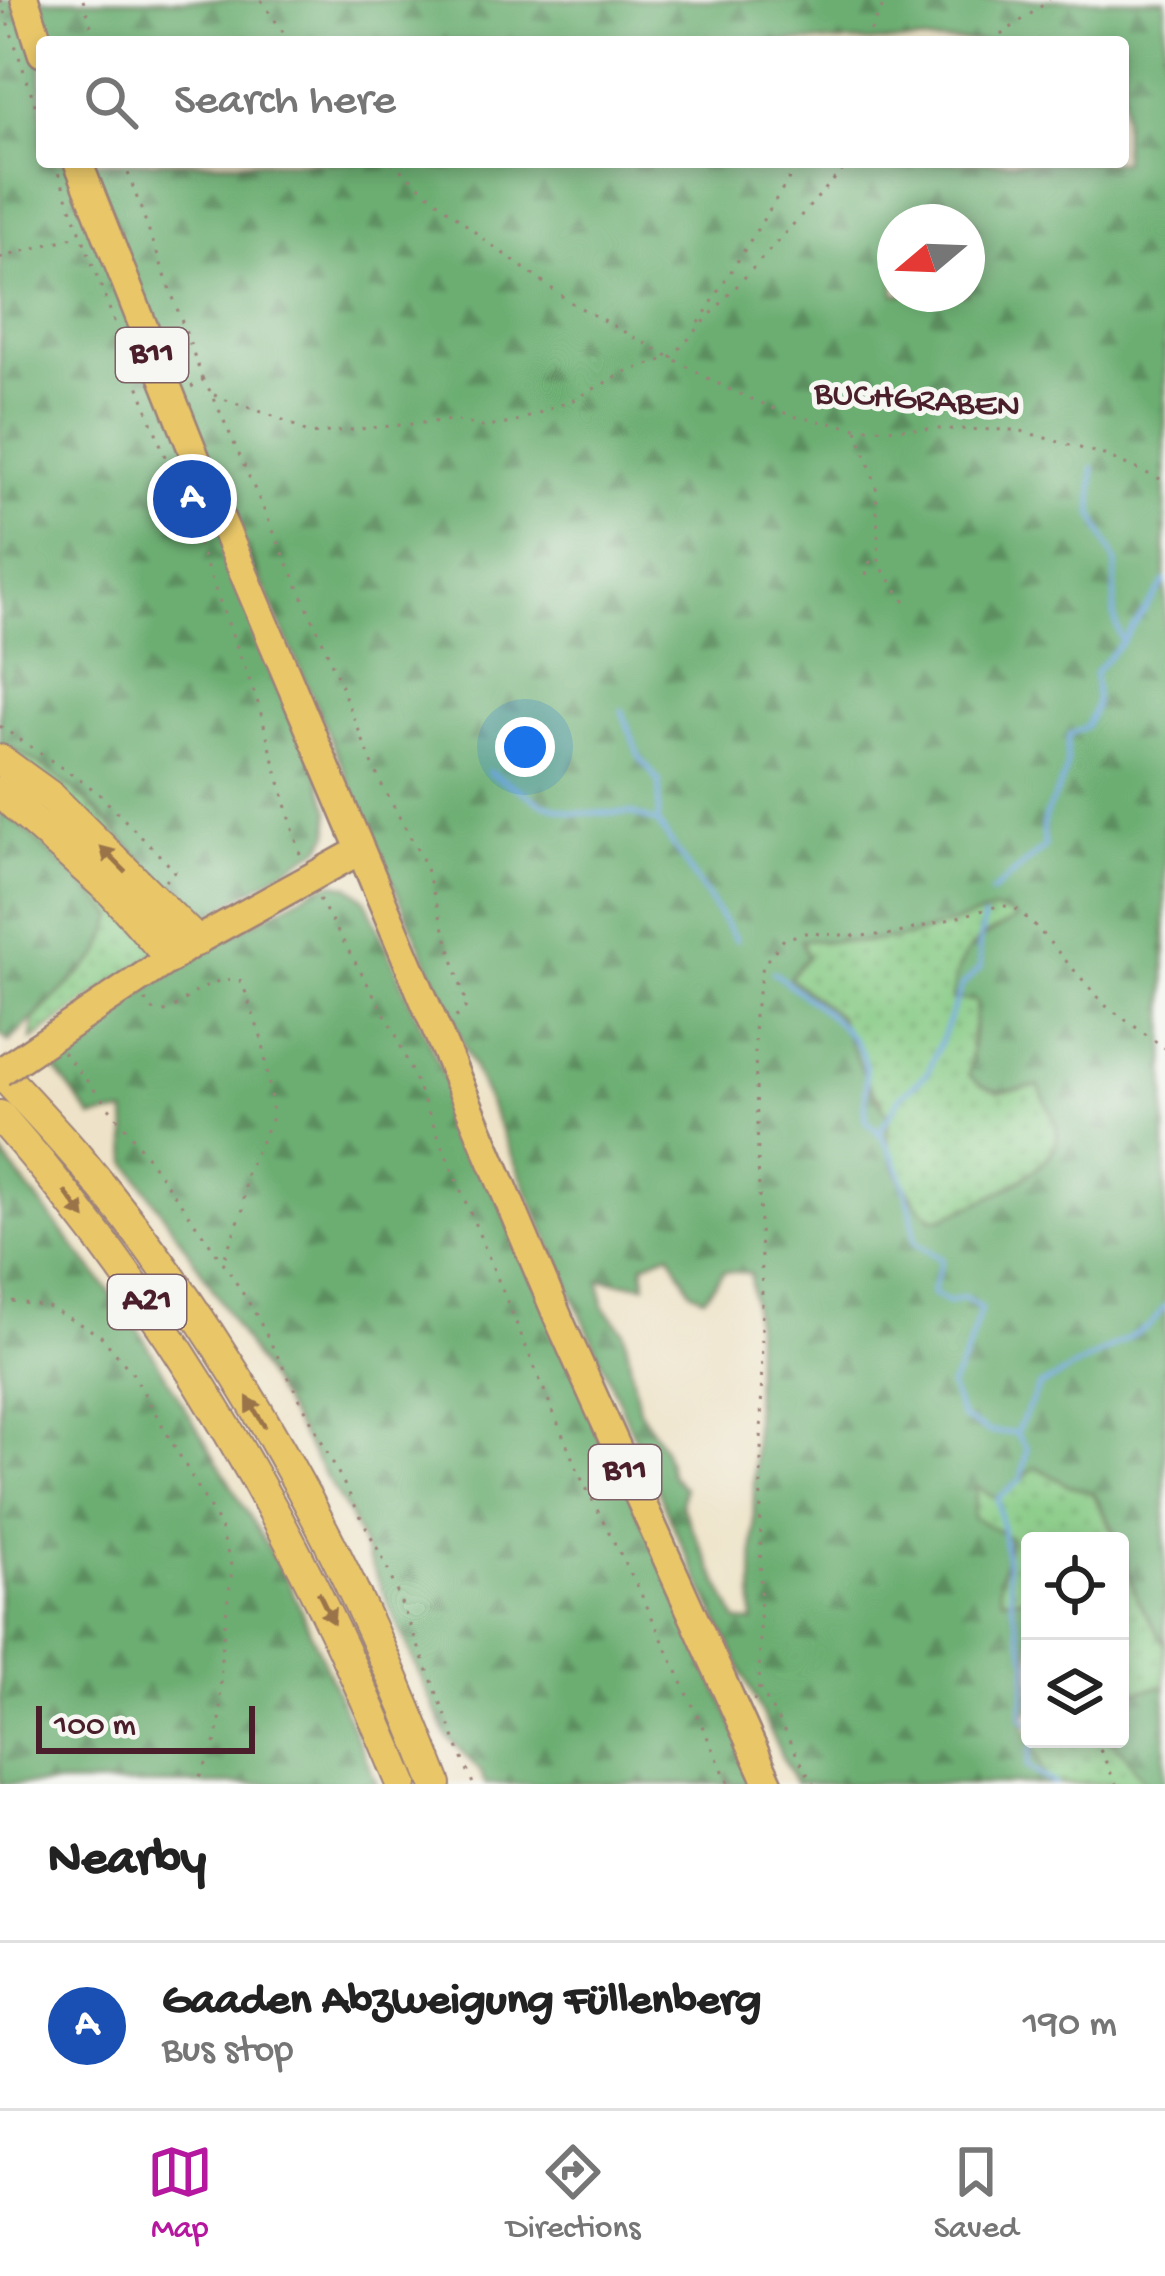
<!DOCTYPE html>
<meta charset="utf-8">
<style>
:root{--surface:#fff;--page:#f2f2f2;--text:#222;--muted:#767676;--line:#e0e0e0;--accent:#b5179e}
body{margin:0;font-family:"Gochi Hand",sans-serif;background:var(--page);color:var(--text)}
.controls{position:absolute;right:36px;bottom:36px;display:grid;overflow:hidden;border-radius:12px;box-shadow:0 6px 18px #0003}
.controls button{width:108px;height:108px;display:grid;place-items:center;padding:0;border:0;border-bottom:3px solid var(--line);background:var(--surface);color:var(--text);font:60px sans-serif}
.compass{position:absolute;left:877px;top:204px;width:108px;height:108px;border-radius:50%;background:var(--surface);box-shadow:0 6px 18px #0003;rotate:251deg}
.scale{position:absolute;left:36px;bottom:30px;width:219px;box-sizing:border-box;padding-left:12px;border:6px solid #4a1f2b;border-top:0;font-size:33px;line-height:42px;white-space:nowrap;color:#4a1f2b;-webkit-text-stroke:9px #f6f6f2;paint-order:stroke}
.you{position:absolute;left:525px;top:747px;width:42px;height:42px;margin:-30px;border:9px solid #fff;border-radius:50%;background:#1a73e8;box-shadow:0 0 0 18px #1a73e833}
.badge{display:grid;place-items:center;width:78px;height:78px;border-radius:50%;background:var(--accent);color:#fff;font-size:39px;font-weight:700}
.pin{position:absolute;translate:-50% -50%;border:6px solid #fff;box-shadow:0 3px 12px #0006}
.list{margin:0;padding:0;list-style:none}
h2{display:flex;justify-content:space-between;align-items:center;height:156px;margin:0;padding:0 48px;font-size:51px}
h2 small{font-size:39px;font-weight:400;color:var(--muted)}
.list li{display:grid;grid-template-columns:78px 1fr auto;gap:36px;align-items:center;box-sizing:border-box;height:168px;padding:0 48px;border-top:3px solid var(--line)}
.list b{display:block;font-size:45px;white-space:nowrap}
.list p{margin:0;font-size:39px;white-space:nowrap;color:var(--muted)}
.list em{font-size:39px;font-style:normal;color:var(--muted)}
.icon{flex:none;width:66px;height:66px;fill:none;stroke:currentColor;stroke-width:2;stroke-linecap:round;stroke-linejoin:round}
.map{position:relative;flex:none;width:1165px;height:1784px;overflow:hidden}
.search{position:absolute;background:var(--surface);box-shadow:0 6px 18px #0003;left:36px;right:36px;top:36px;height:132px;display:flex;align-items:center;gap:30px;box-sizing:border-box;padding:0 42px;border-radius:12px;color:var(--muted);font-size:45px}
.sheet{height:324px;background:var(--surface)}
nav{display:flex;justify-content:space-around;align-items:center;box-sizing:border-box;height:168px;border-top:3px solid var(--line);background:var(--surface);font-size:33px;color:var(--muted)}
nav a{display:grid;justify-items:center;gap:6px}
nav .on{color:var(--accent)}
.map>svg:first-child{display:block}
</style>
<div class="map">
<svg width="1165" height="1784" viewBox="0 0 1165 1784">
<defs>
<pattern id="grass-dots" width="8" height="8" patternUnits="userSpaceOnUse" patternTransform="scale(3)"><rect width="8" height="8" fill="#86ca84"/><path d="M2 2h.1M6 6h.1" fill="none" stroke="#75ad72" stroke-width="1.8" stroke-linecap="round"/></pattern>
<pattern id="forest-firs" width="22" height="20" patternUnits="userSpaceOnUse" patternTransform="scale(3)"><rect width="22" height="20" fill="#6cae72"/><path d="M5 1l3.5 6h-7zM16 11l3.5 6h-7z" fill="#5b8d5e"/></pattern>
</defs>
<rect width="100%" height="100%" fill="#f6f6f2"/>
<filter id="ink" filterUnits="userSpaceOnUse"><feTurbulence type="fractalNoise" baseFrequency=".00833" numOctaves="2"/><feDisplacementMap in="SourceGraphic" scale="24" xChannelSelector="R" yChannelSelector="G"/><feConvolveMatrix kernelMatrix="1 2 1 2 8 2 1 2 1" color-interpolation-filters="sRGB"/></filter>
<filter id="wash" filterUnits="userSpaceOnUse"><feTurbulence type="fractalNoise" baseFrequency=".004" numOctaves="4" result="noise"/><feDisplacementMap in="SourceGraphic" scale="48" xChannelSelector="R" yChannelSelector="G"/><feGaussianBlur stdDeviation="2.7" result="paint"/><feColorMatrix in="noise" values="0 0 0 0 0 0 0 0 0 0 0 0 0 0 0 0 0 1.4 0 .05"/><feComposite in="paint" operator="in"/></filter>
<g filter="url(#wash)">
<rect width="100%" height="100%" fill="#eee3c8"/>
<g fill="url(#grass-dots)" stroke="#687458" stroke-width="3">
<path d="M0 743C83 778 139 858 196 924L32 1040 34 1019 100 954 0 806Z"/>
<path d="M995 910 1012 914 1017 919 978 939 953 999 978 1000 970 1045 998 1092 1039 1085C1044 1102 1059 1121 1057 1138 1053 1172 966 1212 935 1219L920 1210 897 1170 885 1133 882 1103 869 1085 838 1016 788 977 807 957 800 940 861 942 907 937Z"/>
<polygon points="1036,1466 1069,1486 1092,1492 1118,1541 1030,1541 1030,1597 1002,1599 999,1588 1009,1539 973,1517 977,1487 1013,1488"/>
<polygon points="1120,1547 1137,1599 1165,1644 1165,1686 1134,1692 1120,1669"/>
<polygon points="1030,1739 1108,1739 1124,1752 1146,1784 1048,1784"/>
</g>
<g fill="url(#forest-firs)" stroke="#5b664e" stroke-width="3" fill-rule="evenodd">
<path d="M0 0H1165V1644L1137 1599 1120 1541 1093 1492 1069 1486 1036 1466 998 1499 977 1487 973 1517 1010 1538 999 1587 1002 1599 1030 1597V1708L1022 1718 1048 1784H795L675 1530 246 545 329 809 330 833 320 848 196 924C138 858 83 778 0 743ZM42 42H1123V162H42ZM895 222H967V294H895ZM995 910 1012 914 1016 919C974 941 958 949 952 999L977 1001 969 1075C993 1099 1008 1089 1039 1086 1044 1103 1060 1121 1057 1139 1053 1172 966 1212 935 1219 905 1202 881 1150 889 1117L869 1085 838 1016 789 978 807 957 801 940 861 942 907 937ZM670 1253 690 1290 704 1298 724 1271 750 1273 755 1324 753 1622 737 1621 681 1505 684 1488 671 1475 663 1447 639 1409 624 1331 603 1306 600 1280 646 1285 643 1264Z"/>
<polygon points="0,806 115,916 100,954 9,1042 0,1033"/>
<polygon points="336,883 349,886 365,899 760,1784 732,1784 726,1773 729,1784 485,1784 481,1772 447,1736 349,1515 208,1281 128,1162 126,1113 92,1118 44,1055 211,947 317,887"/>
<polygon points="0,1152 135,1324 288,1581 377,1784 0,1784"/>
<polygon points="1120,1669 1130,1678 1134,1692 1165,1686 1165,1784 1146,1784 1124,1752 1108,1739 1120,1739"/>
</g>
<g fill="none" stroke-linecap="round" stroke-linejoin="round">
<g stroke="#70a7de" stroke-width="4.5">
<polyline points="1093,468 1093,514 1116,562 1114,616 1122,642"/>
<polyline points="622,710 639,756 660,783 658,823 736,940"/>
<polyline points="489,772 542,803 573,813 631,813 658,823"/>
<path d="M991 893 1045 847C1038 808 1055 807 1065 773 1069 760 1065 748 1070 734L1086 727 1096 704 1095 672 1122 642 1165 582"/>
<path d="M773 972C797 991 854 1028 863 1057 870 1080 862 1100 867 1122 896 1141 914 1209 915 1243L942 1259 932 1293 948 1302 964 1297 981 1308 966 1356 950 1387 962 1418 990 1432 1016 1433 1027 1449 1021 1480 998 1499 1013 1608 1028 1663 1022 1718 1030 1723"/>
<polyline points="880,1131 901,1096 928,1073 962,986 981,967 979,946 984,918"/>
<polyline points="1016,1433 1039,1387 1150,1326 1165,1306"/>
<polyline points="1040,1739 1030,1750 1028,1767 1055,1784"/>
</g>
</g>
</g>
<g filter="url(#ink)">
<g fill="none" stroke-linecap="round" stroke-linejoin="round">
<g stroke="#9c817a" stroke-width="32">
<g id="major">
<polyline points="25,0 42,53"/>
<polyline points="78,162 206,484 560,1322 769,1784"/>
<polyline points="37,1047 196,941 359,851"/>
</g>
</g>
<g stroke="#9c817a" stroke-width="34">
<g id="highway">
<polyline points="0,760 51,797 196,941"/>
<polyline points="0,792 113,893 170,958"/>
<path d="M0 1072C27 1101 55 1130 80 1160 235 1344 350 1560 436 1784"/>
<path d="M0 1116C175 1314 302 1540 402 1784"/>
</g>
</g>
<g stroke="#9c817a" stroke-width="3" stroke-dasharray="3 9" stroke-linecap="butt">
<polyline points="0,0 42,125"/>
<polyline points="83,0 96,42"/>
<polyline points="261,0 290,42"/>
<polyline points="865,42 886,0"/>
<polyline points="991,42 1050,0"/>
<polyline points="54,162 258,703 301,858"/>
<polyline points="124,162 203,380"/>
<polyline points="391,162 482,238 570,302 726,388 792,416 857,428 1018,430 1104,455 1165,481"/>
<polyline points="0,258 77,236"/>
<polyline points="699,323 799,162"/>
<polyline points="191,387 203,380 212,394 323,642 379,780 424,862 467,1006 453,1020"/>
<path d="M214 395C246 409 280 414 308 434L453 420 483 427 513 423 573 400 625 372 672 357 850 162"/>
<polyline points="857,430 876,485 879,564 907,605"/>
<polyline points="866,575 869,563 877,558"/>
<polyline points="0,726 96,791 175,871 165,881"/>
<polyline points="319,899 394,1030 579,1474 644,1600 729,1784"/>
<path d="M145 1000 153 1010 162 1013C191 1002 207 972 242 982L263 1043 273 1115 246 1174 243 1209 224 1259"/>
<polyline points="63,1052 126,1128 223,1262 254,1311 386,1565 473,1784"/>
<polyline points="0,1299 48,1307 100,1335 133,1374 220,1526 232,1569 221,1652 220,1723 214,1748 196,1784"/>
<polyline points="760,1688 813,1784"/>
<polyline points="754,1701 759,1687 760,1634 762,1295 754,1016 763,965 784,939 805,933 859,936 895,934 1002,905 1018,910 1035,926 1106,1006 1165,1048"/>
<polyline points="1095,1739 1116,1784"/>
</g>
<use href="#major" stroke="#e9c769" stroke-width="27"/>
<use href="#highway" stroke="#e9c769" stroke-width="30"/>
<g stroke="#9c817a" stroke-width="32" stroke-linecap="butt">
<polyline id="major-bridge" points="0,1072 37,1047"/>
</g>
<use href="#major-bridge" stroke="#e9c769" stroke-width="27"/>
</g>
<defs><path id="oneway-solid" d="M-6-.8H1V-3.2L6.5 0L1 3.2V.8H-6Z" transform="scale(3)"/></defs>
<g fill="#9a734a">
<use href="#oneway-solid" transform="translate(113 859) rotate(-135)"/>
<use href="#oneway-solid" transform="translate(75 1205) rotate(53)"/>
<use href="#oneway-solid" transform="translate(256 1412) rotate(-121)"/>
<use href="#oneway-solid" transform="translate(326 1608) rotate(64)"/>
</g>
</g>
<g text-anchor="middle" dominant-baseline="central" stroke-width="10" stroke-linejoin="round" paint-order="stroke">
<g fill="#f6f6f2" stroke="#7e6067" stroke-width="3">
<rect x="116" y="328" width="72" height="54" rx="9"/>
<rect x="108" y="1275" width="78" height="54" rx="9"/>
<rect x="589" y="1445" width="72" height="54" rx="9"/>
</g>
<g font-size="33" font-weight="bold" fill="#4a1f2b">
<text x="152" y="355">B11</text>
<text x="147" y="1302">A21</text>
<text x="625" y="1472">B11</text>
</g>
<g font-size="36" fill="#4a1f2b" stroke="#f6f6f2">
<text transform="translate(917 402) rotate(4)">BUCHGRABEN</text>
</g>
</g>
</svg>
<div class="controls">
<button><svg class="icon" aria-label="locate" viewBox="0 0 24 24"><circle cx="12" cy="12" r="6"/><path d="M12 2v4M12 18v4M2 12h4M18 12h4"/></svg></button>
<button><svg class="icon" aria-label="layers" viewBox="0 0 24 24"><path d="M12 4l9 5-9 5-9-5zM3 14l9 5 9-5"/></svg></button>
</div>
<svg class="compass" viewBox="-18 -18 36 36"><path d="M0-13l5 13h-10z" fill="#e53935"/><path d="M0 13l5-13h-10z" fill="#767676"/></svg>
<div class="scale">100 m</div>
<div class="you"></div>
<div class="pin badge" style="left:192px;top:499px;background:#1a4fb4">A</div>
<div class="search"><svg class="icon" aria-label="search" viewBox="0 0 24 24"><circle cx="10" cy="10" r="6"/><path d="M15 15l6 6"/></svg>Search here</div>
</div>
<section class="sheet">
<h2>Nearby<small></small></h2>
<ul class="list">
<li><span class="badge" style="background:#1a4fb4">A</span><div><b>Gaaden Abzweigung Füllenberg</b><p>Bus stop</p></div><em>190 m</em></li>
</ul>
</section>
<nav>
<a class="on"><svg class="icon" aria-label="map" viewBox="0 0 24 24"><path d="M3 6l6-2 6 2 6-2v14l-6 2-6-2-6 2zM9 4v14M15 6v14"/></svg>Map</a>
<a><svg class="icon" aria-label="directions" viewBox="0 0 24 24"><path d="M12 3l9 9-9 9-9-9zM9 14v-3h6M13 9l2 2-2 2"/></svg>Directions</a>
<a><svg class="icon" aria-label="saved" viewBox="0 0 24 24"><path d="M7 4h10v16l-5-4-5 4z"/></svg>Saved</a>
</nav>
